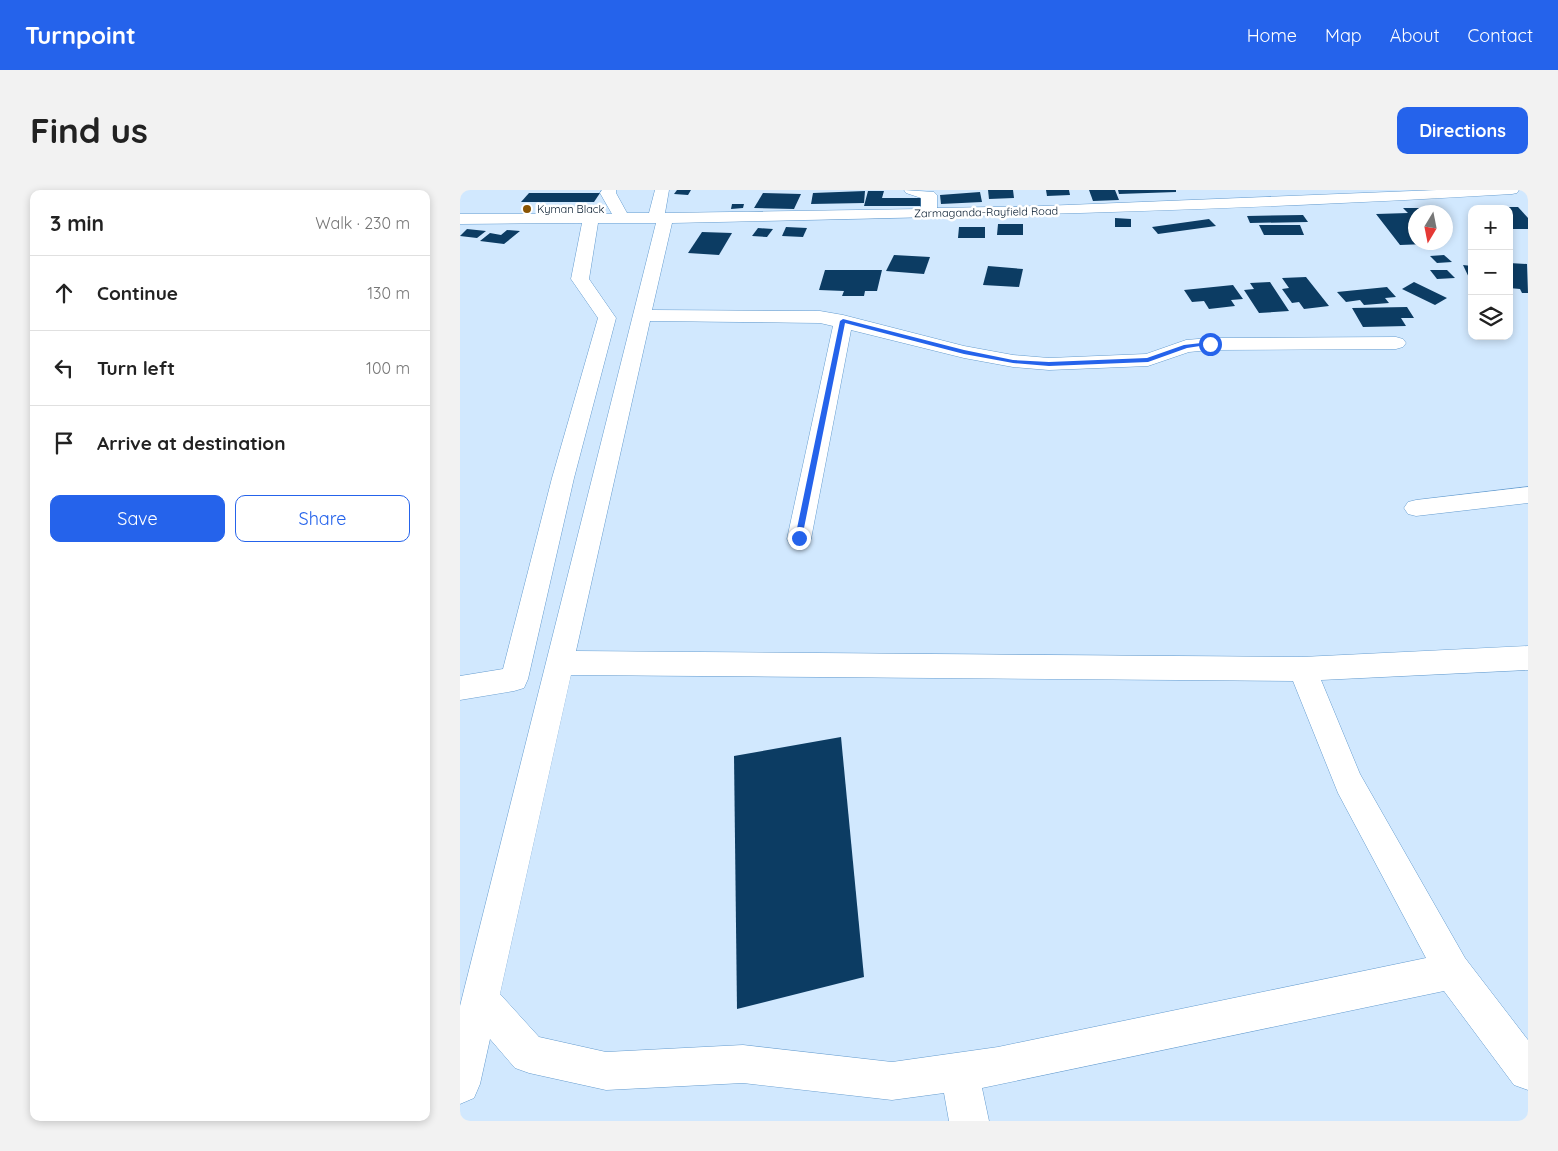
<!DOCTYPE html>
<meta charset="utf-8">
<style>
:root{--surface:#fff;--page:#f2f2f2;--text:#222;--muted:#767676;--line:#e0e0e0;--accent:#2563eb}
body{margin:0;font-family:Quicksand,sans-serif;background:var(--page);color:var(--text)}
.controls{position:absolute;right:15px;top:15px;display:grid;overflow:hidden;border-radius:10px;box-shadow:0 2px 8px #0003}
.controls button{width:45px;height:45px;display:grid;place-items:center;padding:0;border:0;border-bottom:1px solid var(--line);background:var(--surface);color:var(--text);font:25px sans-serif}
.compass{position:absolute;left:948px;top:15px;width:45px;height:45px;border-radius:50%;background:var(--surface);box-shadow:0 2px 8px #0003;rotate:190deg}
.stop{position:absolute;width:15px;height:15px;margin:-11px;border:4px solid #2563eb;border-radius:50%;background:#fff}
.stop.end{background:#2563eb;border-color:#fff;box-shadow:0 1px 5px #0008}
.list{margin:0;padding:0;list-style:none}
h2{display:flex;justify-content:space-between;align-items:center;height:65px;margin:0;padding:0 20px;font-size:21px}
h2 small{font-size:16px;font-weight:400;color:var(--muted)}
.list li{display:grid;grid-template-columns:32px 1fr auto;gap:15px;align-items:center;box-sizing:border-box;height:75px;padding:0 20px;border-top:1px solid var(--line)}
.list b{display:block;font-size:19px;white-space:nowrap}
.list em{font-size:16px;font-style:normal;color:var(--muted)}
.actions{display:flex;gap:10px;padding:15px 20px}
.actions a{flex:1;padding:11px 0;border:1px solid var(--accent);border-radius:10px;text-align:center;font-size:18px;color:var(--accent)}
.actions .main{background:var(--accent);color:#fff}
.icon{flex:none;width:28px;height:28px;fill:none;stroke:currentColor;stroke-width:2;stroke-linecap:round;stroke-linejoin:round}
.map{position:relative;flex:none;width:1068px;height:931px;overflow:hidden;border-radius:10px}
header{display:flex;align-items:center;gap:30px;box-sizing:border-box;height:70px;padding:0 25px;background:var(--accent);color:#fff}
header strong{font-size:24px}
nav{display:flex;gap:28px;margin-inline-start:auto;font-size:18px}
.intro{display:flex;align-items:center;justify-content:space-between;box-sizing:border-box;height:120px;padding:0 30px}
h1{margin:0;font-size:35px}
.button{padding:12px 22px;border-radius:10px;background:var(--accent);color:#fff;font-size:18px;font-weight:700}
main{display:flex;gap:30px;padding:0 30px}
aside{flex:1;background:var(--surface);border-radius:10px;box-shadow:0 2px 8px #0003}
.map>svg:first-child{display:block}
</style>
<header>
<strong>Turnpoint</strong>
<nav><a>Home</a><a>Map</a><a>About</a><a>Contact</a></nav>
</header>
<div class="intro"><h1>Find us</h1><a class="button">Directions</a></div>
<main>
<aside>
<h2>3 min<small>Walk · 230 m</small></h2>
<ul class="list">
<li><svg class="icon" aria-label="ahead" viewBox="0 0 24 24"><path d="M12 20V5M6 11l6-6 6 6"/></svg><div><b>Continue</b></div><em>130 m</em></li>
<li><svg class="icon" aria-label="left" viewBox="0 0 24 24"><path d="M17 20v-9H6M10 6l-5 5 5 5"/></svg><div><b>Turn left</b></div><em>100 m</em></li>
<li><svg class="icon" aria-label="arrive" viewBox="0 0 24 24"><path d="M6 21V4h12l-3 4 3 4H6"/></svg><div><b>Arrive at destination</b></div></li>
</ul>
<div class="actions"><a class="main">Save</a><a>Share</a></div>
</aside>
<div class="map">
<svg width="1068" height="931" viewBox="0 0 1068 931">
<rect width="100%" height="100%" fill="#d1e8fe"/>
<g fill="#0c3c63">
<polygon points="217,0 231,0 228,5 214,4"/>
<polygon points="528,0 553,0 554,8 529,9"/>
<polygon points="586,0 609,0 610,5 587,6"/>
<polygon points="629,0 655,0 659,10 633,11"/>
<polygon points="658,0 716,0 716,2 659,4"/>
<polygon points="405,1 404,13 351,14 353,3"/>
<polygon points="408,1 424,1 422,8 465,8 464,16 404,16"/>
<polygon points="520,2 522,12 481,14 480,5"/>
<polygon points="69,3 140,3 134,12 61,12"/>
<polygon points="303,3 341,4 334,19 294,18"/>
<polygon points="272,14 284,14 283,18 271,19"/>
<polygon points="1049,17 1058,17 1068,28 1068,39 1049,39"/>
<polygon points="943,18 960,18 964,22 956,22 956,52 966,52 966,54 940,55 916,24 948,23"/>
<polygon points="843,25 848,32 790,33 787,26"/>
<polygon points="655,28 671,29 671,37 655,37"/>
<polygon points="749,29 756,36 698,44 692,37"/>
<polygon points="538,34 563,34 563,45 537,45"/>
<polygon points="799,35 840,35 844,45 804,45"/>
<polygon points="326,37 347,38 343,47 322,46"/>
<polygon points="499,37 525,37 525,48 498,48"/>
<polygon points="298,38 313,39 307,47 292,46"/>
<polygon points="7,39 26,41 17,48 0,46"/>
<polygon points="47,40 60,41 44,54 20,51 30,43 41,45"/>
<polygon points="242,42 272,43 259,65 228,63"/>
<polygon points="434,65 470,67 464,84 426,81"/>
<polygon points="984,65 992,72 977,73 970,66"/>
<polygon points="1049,73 1067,74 1068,103 1062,103 1060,99 1049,98"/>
<polygon points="1003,75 1012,76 1012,94"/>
<polygon points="528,76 563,79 559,97 523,95"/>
<polygon points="365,80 422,80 417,101 405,101 404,106 382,106 384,101 359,100"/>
<polygon points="970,80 987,80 995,88 977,89"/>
<polygon points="846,87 869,116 844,119 839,112 832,113 822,99 829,98 822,88"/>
<polygon points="810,92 829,121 799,123 784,100 794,99 790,93"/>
<polygon points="954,92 987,108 975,115 942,99"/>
<polygon points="773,95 783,109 771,110 775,116 749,119 744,111 732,112 724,100"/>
<polygon points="927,97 936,107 925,108 929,113 904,115 900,110 886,112 877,102"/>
<polygon points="947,117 954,128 941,128 946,136 903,137 892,118"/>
<polygon points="381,547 404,787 277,819 274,566"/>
</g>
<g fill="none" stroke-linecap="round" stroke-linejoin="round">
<g stroke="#659ccf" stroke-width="1">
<g id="minor">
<path d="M142 0H156V3L167 23H189L195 0H209L205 23 461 19V8L446 3 444 0 474 2 477 5V18L583 16 977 0H1059L1057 3 1052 4C772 21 492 27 212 33L192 120 360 121 383 125 504 156 553 165 589 168 686 164 726 150 750 148 936 147 943 149 946 153 943 157 936 159 750 160 729 162 688 176 589 180 553 177 504 168 391 140 351 349 348 355 339 358 330 355 327 349 373 136 360 133 190 131 116 461 842 467 1068 456V480L861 490 900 584 1005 768 1068 850V900L1054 895 984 801 522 898 529 931H489L484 903 432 910 283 893 146 900 69 883 55 878 30 849 20 894 14 908 0 914V816L196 33H138L129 89 156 128 114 288 68 489 64 498 54 501 0 510V486L43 479 92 288 138 128 111 89 122 33 0 34V24H152L140 3ZM111 485 833 491 878 603 966 768 538 857 432 872 283 855 146 862 79 847 40 804Z"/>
<polygon points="1068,297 1068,313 956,326 948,324 944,318 948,312 956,310"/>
</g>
</g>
<use href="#minor" fill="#fff" fill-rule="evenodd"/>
</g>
<polygon fill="#2563eb" points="383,129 504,160 553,170 589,172 687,168 724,155 750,152 753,154 727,158 688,172 589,176 553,173 504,164 385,133 342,348 339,351 335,348 380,131"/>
<circle fill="#8a5503" stroke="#fff" stroke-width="2" cx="67" cy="19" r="5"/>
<g text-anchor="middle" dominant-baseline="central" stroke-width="5" stroke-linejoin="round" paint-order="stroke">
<g font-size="11" fill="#03182c" stroke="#fff" text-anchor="start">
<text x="77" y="19">Kyman Black</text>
</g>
<g font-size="11" fill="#03182c" stroke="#fff">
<text transform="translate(526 22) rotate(-1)">Zarmaganda-Rayfield Road</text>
</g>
</g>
</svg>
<div class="controls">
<button>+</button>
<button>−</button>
<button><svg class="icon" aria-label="layers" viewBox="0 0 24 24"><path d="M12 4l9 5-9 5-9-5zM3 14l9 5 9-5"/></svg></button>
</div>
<svg class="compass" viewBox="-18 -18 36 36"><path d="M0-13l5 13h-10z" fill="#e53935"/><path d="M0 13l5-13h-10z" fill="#767676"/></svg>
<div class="stop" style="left:750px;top:154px"></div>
<div class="stop end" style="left:339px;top:348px"></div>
</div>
</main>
